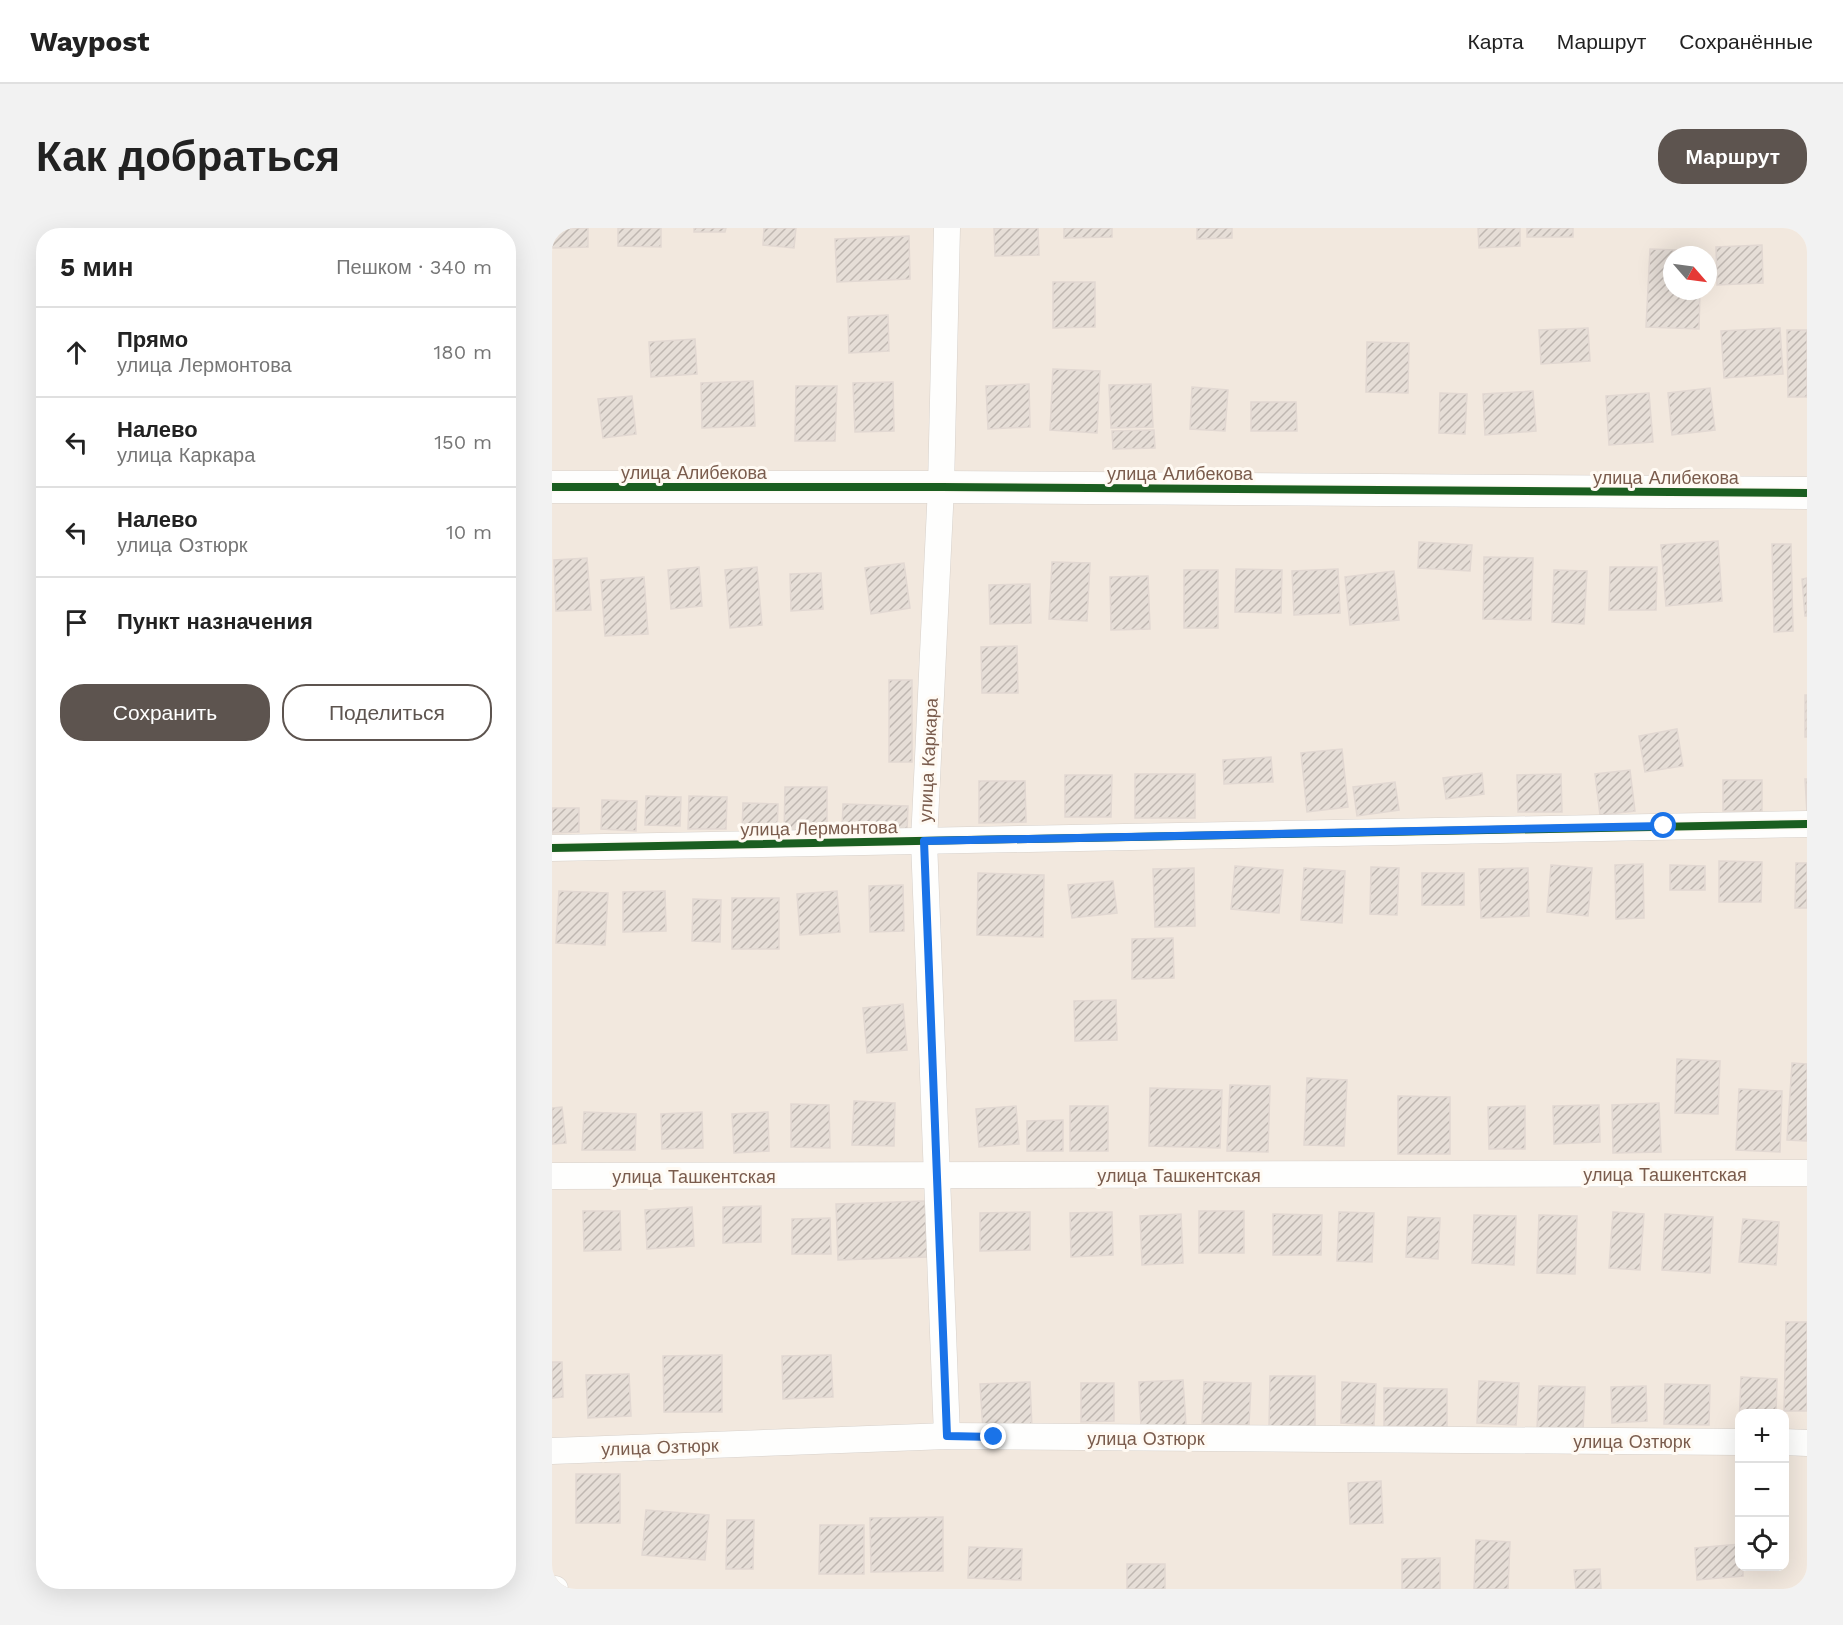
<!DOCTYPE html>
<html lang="ru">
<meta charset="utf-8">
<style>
:root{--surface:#fff;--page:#f2f2f2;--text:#222;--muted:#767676;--line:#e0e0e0;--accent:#5d544f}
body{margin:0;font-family:"Work Sans",sans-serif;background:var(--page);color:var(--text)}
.controls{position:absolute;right:18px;bottom:18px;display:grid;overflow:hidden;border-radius:12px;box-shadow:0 6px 24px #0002}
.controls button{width:54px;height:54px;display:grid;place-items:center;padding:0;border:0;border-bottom:2px solid var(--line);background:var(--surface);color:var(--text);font:30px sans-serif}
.compass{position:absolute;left:1111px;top:18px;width:54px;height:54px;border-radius:50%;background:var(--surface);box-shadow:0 6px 24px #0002;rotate:118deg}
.stop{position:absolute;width:18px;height:18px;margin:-14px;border:4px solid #1a73e8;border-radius:50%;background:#fff}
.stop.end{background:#1a73e8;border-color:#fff;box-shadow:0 2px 6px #0008}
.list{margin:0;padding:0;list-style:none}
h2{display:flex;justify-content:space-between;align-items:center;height:78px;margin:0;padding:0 24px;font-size:26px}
h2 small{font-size:20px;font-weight:400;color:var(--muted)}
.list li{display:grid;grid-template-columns:39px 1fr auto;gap:18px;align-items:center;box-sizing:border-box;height:90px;padding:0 24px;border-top:2px solid var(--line)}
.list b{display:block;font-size:22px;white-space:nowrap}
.list p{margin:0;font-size:20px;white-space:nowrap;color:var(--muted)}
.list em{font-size:20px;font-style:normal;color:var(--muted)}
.actions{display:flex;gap:12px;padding:18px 24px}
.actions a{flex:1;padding:14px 0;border:2px solid var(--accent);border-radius:24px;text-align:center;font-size:21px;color:var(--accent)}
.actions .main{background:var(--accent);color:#fff}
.icon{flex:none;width:33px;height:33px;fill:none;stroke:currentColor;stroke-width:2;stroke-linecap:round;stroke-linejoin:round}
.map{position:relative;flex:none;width:1255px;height:1361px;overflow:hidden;border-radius:24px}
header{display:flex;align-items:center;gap:36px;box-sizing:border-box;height:84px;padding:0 30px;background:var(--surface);border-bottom:2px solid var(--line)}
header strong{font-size:28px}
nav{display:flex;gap:33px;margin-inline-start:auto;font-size:21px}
.intro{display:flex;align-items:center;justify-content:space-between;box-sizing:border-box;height:144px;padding:0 36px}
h1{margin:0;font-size:42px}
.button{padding:15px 27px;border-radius:24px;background:var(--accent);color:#fff;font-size:21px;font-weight:700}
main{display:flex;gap:36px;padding:0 36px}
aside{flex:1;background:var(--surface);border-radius:24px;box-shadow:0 6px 24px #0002}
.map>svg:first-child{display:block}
</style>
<header>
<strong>Waypost</strong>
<nav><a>Карта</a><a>Маршрут</a><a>Сохранённые</a></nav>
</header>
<div class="intro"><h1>Как добраться</h1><a class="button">Маршрут</a></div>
<main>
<aside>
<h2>5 мин<small>Пешком · 340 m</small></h2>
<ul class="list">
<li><svg class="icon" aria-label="ahead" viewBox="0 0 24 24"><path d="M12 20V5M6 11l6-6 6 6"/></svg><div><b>Прямо</b><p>улица Лермонтова</p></div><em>180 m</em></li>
<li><svg class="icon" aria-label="left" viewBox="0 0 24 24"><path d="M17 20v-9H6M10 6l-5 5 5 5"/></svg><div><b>Налево</b><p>улица Каркара</p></div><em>150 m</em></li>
<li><svg class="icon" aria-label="left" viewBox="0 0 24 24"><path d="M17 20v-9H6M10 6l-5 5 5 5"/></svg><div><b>Налево</b><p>улица Озтюрк</p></div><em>10 m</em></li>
<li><svg class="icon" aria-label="arrive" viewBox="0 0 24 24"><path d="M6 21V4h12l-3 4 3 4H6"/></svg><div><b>Пункт назначения</b></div></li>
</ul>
<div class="actions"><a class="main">Сохранить</a><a>Поделиться</a></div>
</aside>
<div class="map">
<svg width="1255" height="1361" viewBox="0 0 1255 1361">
<defs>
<pattern id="building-hatch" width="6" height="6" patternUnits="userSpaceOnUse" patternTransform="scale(1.5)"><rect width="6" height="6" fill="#e6ded7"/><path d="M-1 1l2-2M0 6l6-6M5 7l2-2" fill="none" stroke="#bfb7b1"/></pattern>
</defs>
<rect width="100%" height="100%" fill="#f9f5f0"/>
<path fill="#f2e8de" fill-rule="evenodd" d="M0 0H1255V1361H0ZM1120 27H1156V63H1120ZM1188 1186H1232V1338H1188Z"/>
<g fill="url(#building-hatch)" stroke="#e2d8d2" stroke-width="1.5">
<polygon points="0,0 36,0 36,19 0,20"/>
<polygon points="66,0 109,0 109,19 66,18"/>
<polygon points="142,0 174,0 173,4 142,4"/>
<polygon points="212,0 244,0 242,20 211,17"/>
<polygon points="442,0 486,0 487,27 443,28"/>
<polygon points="512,0 560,0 560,9 512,10"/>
<polygon points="645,0 680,0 680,10 645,11"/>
<polygon points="926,0 968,0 968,18 927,20"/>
<rect x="975" y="0" width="46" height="9"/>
<polygon points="357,8 358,51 285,54 283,11"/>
<polygon points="1210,17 1211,55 1165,57 1164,19"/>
<polygon points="1098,21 1150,23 1150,27 1120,27 1120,63 1148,63 1147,101 1094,99"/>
<polygon points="501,54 543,54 543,99 501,100"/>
<polygon points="336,87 337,123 297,125 296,89"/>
<polygon points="1036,100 1038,133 989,136 987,102"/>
<polygon points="1228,100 1231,146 1172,150 1169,103"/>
<polygon points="1235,102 1255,102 1255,169 1236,169"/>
<polygon points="143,111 145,146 99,149 97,114"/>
<polygon points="815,114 857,115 856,165 814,164"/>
<polygon points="501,141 548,143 545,205 498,202"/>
<polygon points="201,153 203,198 150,200 149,155"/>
<polygon points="341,154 342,203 303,204 301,155"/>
<polygon points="477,156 478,199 436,201 434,158"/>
<polygon points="599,156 601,199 559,200 557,157"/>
<polygon points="244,158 285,158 283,213 243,213"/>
<polygon points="640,159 676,162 673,203 638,201"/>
<polygon points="1158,160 1163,202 1120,207 1116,165"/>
<polygon points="981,163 984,203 933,207 931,166"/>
<polygon points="888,165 915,166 913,206 887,205"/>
<polygon points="1097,165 1101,214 1057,217 1054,168"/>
<polygon points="80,168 84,206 51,210 46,171"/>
<polygon points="699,174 744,174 745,203 699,203"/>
<polygon points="602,202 603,220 561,221 560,203"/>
<polygon points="1166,313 1170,373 1114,378 1109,317"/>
<polygon points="867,314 920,317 918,343 866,340"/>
<polygon points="1220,316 1239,316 1241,403 1222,404"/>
<polygon points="932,329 981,330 979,392 931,391"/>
<polygon points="35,330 39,382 4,383 2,332"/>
<polygon points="500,334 538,335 535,393 497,391"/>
<polygon points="352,335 358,380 319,386 313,340"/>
<polygon points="147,339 150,378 119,381 116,342"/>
<polygon points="205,339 210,397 178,400 173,342"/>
<polygon points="1058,339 1105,339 1104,382 1057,382"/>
<polygon points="684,341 730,342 729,385 683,384"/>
<polygon points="786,341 788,385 742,387 740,343"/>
<rect x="632" y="342" width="34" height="58"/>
<polygon points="1002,342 1035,343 1032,396 1000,394"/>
<polygon points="842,343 847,392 798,397 793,349"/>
<polygon points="269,345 271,381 239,383 238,346"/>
<polygon points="596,348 598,401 559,402 558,349"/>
<polygon points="92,349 96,406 53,408 49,352"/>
<polygon points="1255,350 1255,388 1253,388 1250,351"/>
<polygon points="478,356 479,395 438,396 437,357"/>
<polygon points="465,418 466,465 430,465 429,419"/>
<rect x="337" y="452" width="23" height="82"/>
<rect x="1253" y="467" width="2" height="42"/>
<polygon points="1125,501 1131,538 1093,544 1087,508"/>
<polygon points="790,521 796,579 755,584 749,525"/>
<polygon points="719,529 721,554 672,556 671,532"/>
<polygon points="1078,542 1083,583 1048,587 1043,546"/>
<polygon points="930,545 932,566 894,571 891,550"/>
<rect x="583" y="546" width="60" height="44"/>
<polygon points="1009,546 1010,584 966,584 965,547"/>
<polygon points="513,547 560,547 559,589 513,589"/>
<polygon points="1253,551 1255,551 1255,585"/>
<rect x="1171" y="552" width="39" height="31"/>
<polygon points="427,553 473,553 474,594 427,595"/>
<polygon points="843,554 847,582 805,588 801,559"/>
<polygon points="233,559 275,559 275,608 232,608"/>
<polygon points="94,568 129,569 128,598 93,597"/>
<polygon points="137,568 175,569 174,601 136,601"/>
<polygon points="50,572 85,573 84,603 49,601"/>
<polygon points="191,575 226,576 225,605 190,604"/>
<polygon points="291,576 356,578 355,603 290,601"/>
<polygon points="0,580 27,580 27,604 0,605"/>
<polygon points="1167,633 1210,634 1209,674 1167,674"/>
<polygon points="1244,635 1255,635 1255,680 1243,680"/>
<polygon points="1091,636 1092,690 1064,691 1063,637"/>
<polygon points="999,637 1040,640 1036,688 995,684"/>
<polygon points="1118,637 1153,638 1153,662 1118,662"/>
<polygon points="683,638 731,642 727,685 679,681"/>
<polygon points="819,639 847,640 845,687 818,686"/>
<polygon points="642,640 643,698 603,699 601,641"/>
<polygon points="752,640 793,643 790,695 749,692"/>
<polygon points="976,640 977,688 929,690 927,641"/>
<polygon points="426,645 492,647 491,709 425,707"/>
<rect x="870" y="645" width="42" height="32"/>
<polygon points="561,653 565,685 520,690 516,657"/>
<polygon points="351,657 352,703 318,704 317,658"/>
<polygon points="7,663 56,665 53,717 4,715"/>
<polygon points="113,663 114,703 71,704 71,664"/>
<polygon points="285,663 288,704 248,707 245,666"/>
<rect x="180" y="670" width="47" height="51"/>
<polygon points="141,671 169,672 168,714 140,713"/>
<polygon points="621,710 622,750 580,751 580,711"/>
<polygon points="564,772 565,812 523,813 522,773"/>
<polygon points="351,776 355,822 315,825 311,780"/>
<polygon points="1125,831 1168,833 1166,886 1123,885"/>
<polygon points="1240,835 1255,836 1255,913 1235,912"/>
<polygon points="755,850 795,852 792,918 752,917"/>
<polygon points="678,857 718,858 716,924 675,923"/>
<polygon points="598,860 670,862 668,920 597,918"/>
<polygon points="1187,861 1230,863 1228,924 1184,922"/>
<polygon points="846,868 898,869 898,926 846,926"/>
<polygon points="302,873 343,875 342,918 300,917"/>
<polygon points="1107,875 1109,924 1061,925 1060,877"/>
<polygon points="239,876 277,877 278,920 239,919"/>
<polygon points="1047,877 1048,914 1002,916 1001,878"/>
<polygon points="464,878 467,916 427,919 424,881"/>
<rect x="518" y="878" width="38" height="45"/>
<polygon points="973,878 973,921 937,921 936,879"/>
<polygon points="10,879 14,915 0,916 0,880"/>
<polygon points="32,884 84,886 83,922 30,922"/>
<polygon points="150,884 151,920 110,921 109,886"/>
<polygon points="216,884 217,923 182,925 180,886"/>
<polygon points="511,892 511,923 475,923 475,893"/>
<polygon points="373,973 375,1029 286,1032 284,976"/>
<polygon points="209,978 209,1014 171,1015 171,979"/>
<polygon points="140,979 142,1018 95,1021 93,982"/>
<polygon points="31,983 68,983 69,1022 32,1023"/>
<rect x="647" y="983" width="45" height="42"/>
<polygon points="478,984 478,1022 428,1023 428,985"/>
<polygon points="560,984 561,1027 519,1029 518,985"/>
<polygon points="787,984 822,985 820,1034 785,1033"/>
<polygon points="1061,984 1092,986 1088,1042 1057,1040"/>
<polygon points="629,986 631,1035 590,1037 588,988"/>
<polygon points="721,986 770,987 769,1027 721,1027"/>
<polygon points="1113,986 1161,989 1158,1045 1110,1042"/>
<polygon points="922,987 964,988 962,1037 920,1035"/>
<polygon points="987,987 1025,988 1023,1046 985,1045"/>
<polygon points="856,989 888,990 886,1031 854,1029"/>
<polygon points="278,990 279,1026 240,1026 240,991"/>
<polygon points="1191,991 1227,994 1224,1037 1187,1034"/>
<polygon points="1234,1094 1255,1094 1255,1183 1232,1183"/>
<polygon points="170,1127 170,1184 112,1184 111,1128"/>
<polygon points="279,1127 281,1169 231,1171 230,1128"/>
<polygon points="0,1134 10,1134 11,1169 0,1170"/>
<polygon points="77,1146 79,1188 36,1190 34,1147"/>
<polygon points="718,1148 763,1148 763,1199 717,1199"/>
<polygon points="1189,1149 1225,1151 1224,1186 1188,1186 1187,1196"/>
<polygon points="631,1152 634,1197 589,1199 587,1154"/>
<polygon points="927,1153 967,1155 964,1197 925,1195"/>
<polygon points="478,1154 480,1200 431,1203 428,1156"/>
<polygon points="652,1154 699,1155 697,1197 650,1195"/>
<polygon points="790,1154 824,1156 822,1197 789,1195"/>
<polygon points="529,1155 562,1155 562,1193 529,1194"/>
<polygon points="1113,1156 1158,1157 1157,1197 1112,1196"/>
<polygon points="987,1158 1033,1159 1031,1202 985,1201"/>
<polygon points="1094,1158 1095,1193 1060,1195 1059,1159"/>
<polygon points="832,1160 895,1161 895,1199 832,1198"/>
<rect x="24" y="1246" width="44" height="49"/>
<polygon points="829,1253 831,1295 798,1296 796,1255"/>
<polygon points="94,1282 157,1287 153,1332 90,1327"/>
<polygon points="391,1289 391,1343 319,1344 318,1290"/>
<polygon points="175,1292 202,1292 201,1341 174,1341"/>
<polygon points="268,1297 312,1297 312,1346 267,1346"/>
<polygon points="924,1312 958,1314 956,1361 922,1361"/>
<polygon points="1188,1316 1188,1338 1191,1338 1191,1348 1145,1352 1143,1320"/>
<polygon points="417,1319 470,1321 469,1352 416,1350"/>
<polygon points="888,1330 888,1361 850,1361 850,1331"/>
<rect x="575" y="1336" width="38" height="25"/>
<polygon points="1048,1341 1049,1361 1024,1361 1022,1342"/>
</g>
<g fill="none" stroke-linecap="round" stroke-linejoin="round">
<g stroke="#d7d1cb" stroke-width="27">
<g id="minor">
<polyline points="395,0 389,259 372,613 395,1208"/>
<polyline points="0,620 1255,596"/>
<polyline points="0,948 1255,945"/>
<polyline points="1232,1214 1255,1215"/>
<polyline points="0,1223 395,1208 1188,1214"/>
<polyline points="0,1361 3,1361"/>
</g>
</g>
<g stroke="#d7d1cb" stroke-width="33">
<polyline id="tertiary" points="0,259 389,259 1255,265"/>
</g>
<use href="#minor" stroke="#fefefd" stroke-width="26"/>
<use href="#tertiary" stroke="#fefefd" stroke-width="32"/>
<g stroke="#fffaf3" stroke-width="11">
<g id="cycleway">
<polyline points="0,259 389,259 1255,265"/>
<polyline points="0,620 1255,596"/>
</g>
</g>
<use href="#cycleway" stroke="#1b5e20" stroke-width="8"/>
</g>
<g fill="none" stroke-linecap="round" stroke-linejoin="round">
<polyline stroke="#1a73e8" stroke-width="8" points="442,1209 395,1208 372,613 1112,598"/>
</g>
<g text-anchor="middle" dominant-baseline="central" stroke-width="6" stroke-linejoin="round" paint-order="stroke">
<g font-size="18" fill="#7a5c4d" stroke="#fffaf3">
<text x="142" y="244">улица Алибекова</text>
<text x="628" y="245">улица Алибекова</text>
<text x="1114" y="249">улица Алибекова</text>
<text transform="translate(376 532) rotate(-87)">улица Каркара</text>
<text transform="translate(267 600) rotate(-1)">улица Лермонтова</text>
<text x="1113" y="946">улица Ташкентская</text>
<text x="627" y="947">улица Ташкентская</text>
<text x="142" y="948">улица Ташкентская</text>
<text x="594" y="1210">улица Озтюрк</text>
<text x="1080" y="1213">улица Озтюрк</text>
<text transform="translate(108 1219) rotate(-2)">улица Озтюрк</text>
</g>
</g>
</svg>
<div class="controls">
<button>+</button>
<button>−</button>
<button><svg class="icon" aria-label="locate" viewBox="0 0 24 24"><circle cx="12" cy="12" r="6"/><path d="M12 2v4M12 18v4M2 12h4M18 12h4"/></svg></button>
</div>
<svg class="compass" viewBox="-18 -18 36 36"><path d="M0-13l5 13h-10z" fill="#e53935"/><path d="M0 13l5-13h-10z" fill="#767676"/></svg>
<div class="stop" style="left:1112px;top:598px"></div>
<div class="stop end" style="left:442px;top:1209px"></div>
</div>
</main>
